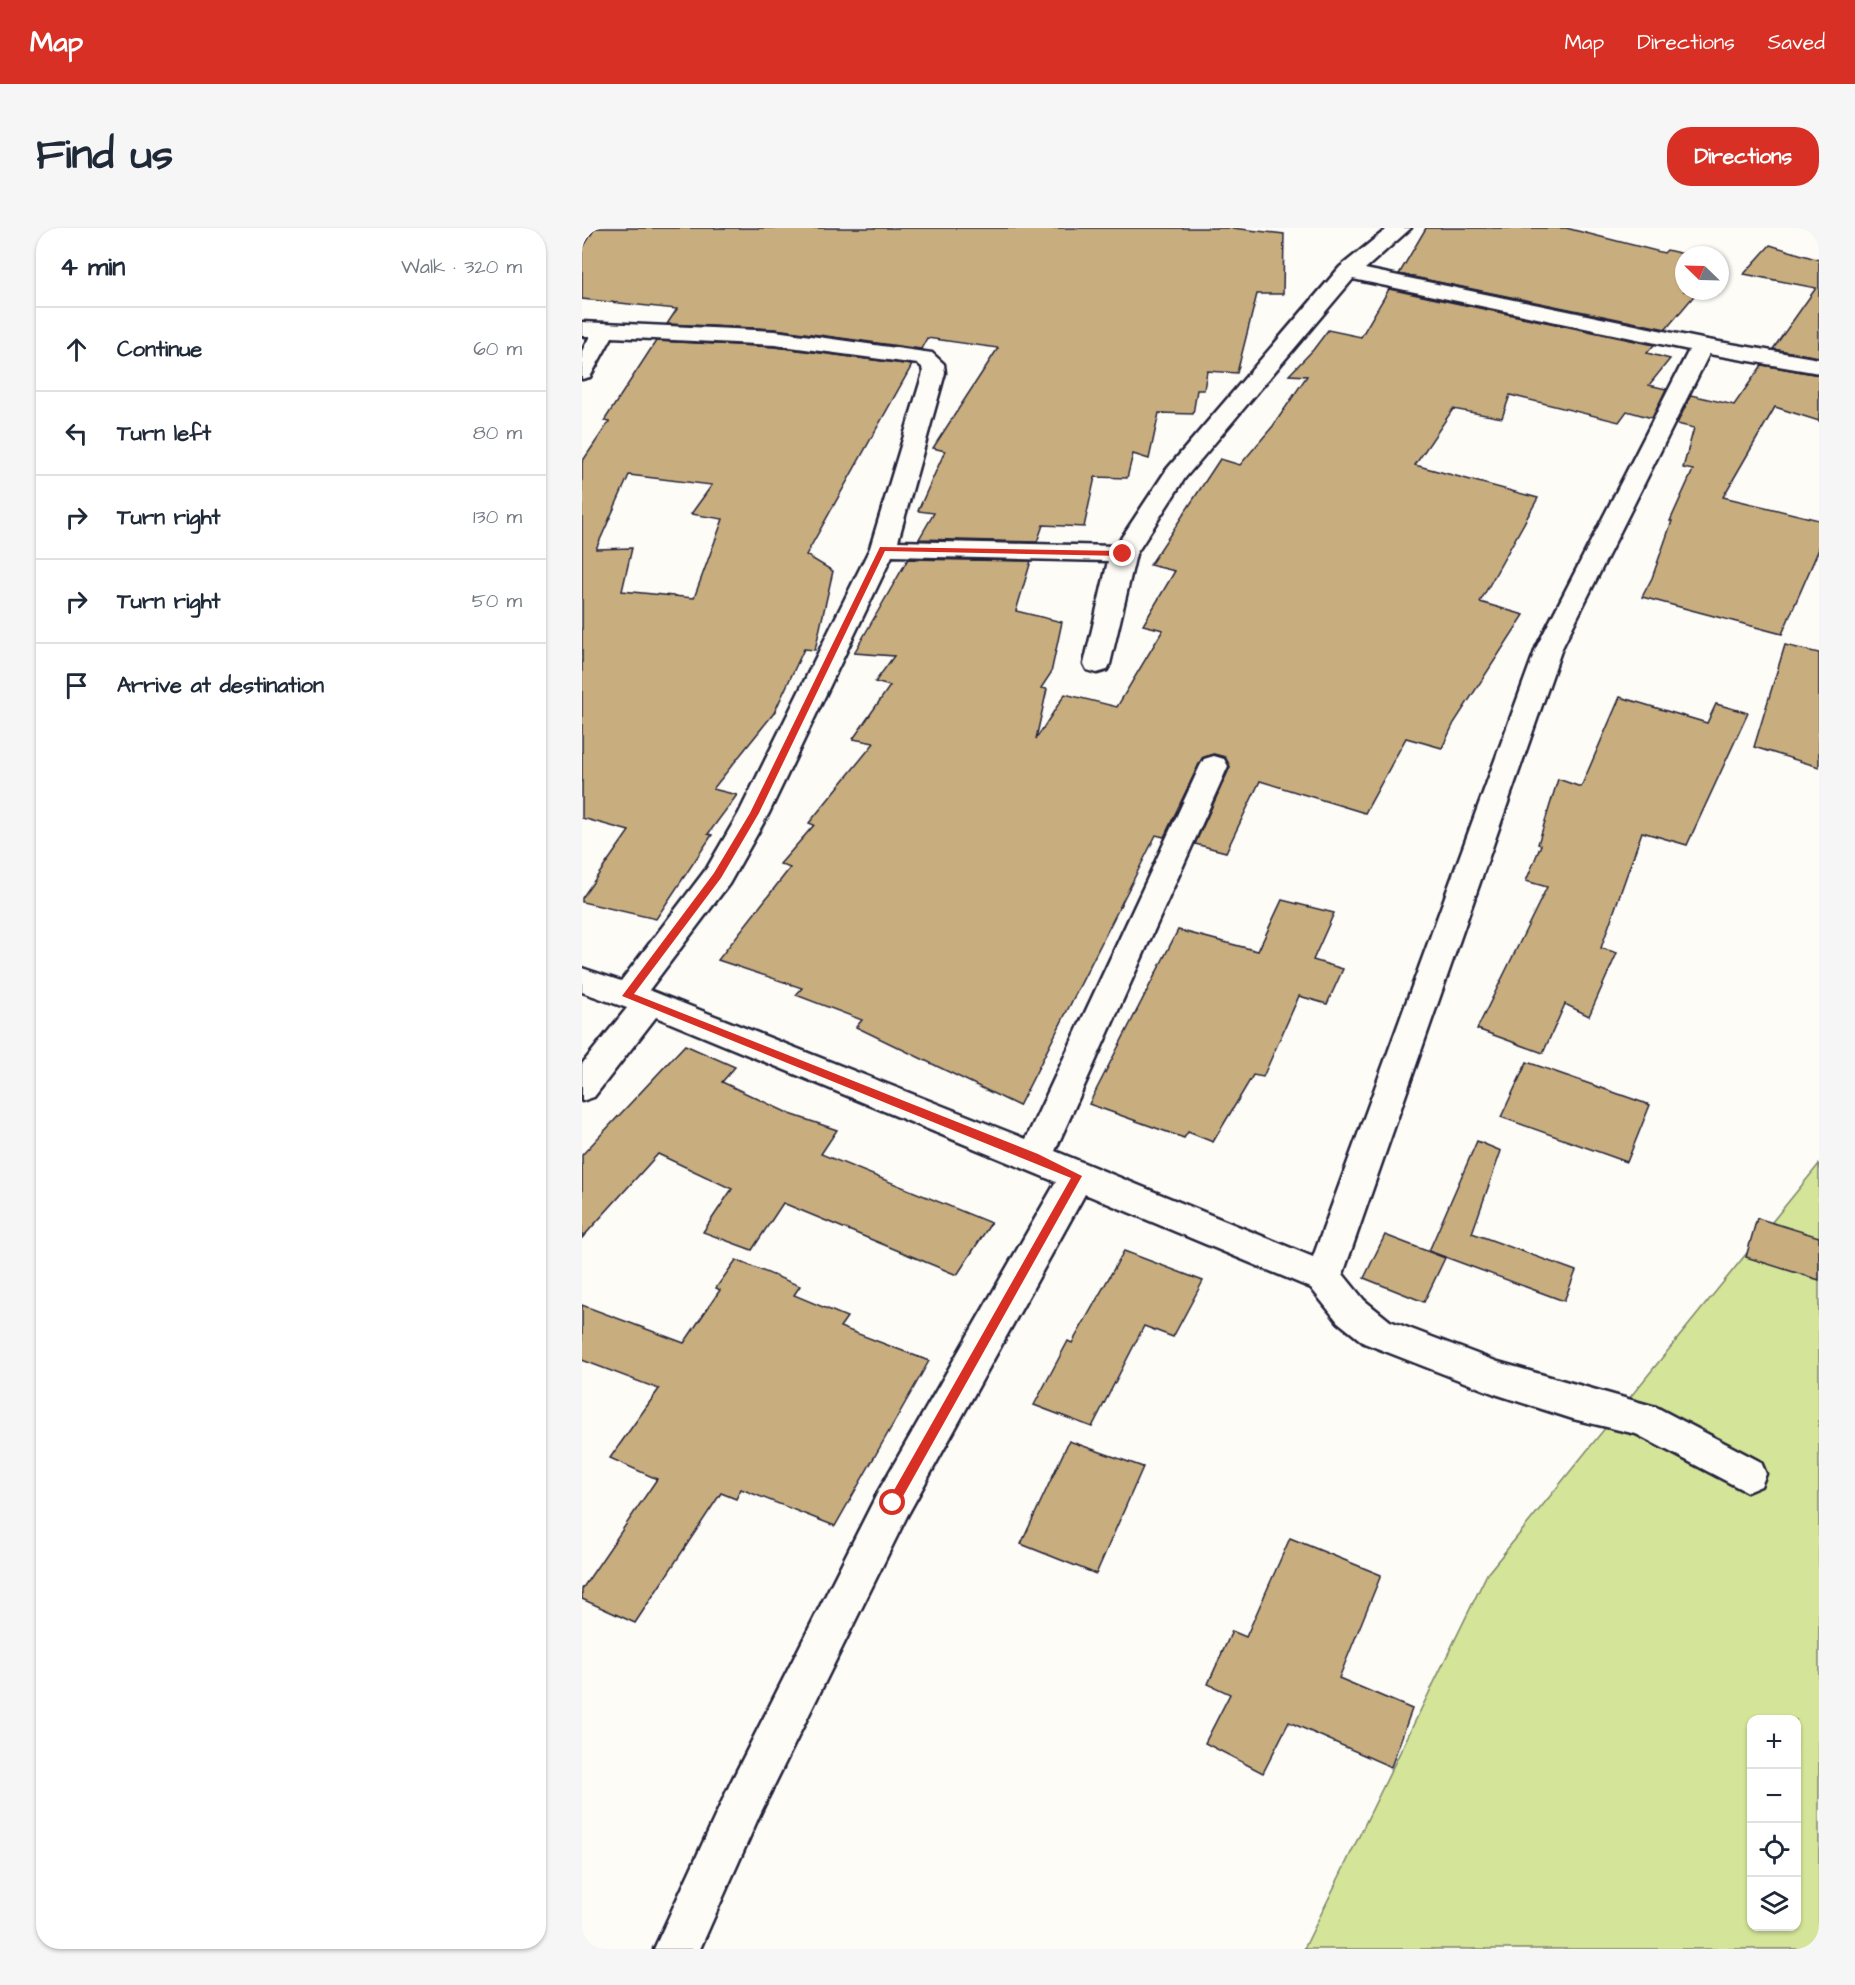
<!DOCTYPE html>
<meta charset="utf-8">
<style>
:root{--surface:#fff;--page:#f6f6f7;--text:#1f2937;--muted:#747a83;--line:#e0e1e3;--accent:#d93025}
body{margin:0;font-family:"Architects Daughter",sans-serif;background:var(--page);color:var(--text)}
.controls{position:absolute;right:18px;bottom:18px;display:grid;overflow:hidden;border-radius:12px;box-shadow:0 2px 4px #0004}
.controls button{width:54px;height:54px;display:grid;place-items:center;padding:0;border:0;border-bottom:2px solid var(--line);background:var(--surface);color:var(--text);font:30px sans-serif}
.compass{position:absolute;left:1093px;top:18px;width:54px;height:54px;border-radius:50%;background:var(--surface);box-shadow:0 2px 4px #0004;rotate:293deg}
.stop{position:absolute;width:18px;height:18px;margin:-14px;border:4px solid #d93025;border-radius:50%;background:#fff}
.stop.end{background:#d93025;border-color:#fff;box-shadow:0 2px 6px #0008}
.list{margin:0;padding:0;list-style:none}
h2{display:flex;justify-content:space-between;align-items:center;height:78px;margin:0;padding:0 24px;font-size:26px}
h2 small{font-size:20px;font-weight:400;color:var(--muted)}
.list li{display:grid;grid-template-columns:39px 1fr auto;gap:18px;align-items:center;box-sizing:border-box;height:84px;padding:0 24px;border-top:2px solid var(--line)}
.list b{display:block;font-size:22px;white-space:nowrap}
.list em{font-size:20px;font-style:normal;color:var(--muted)}
.icon{flex:none;width:33px;height:33px;fill:none;stroke:currentColor;stroke-width:2;stroke-linecap:round;stroke-linejoin:round}
.map{position:relative;flex:none;width:1237px;height:1721px;overflow:hidden;border-radius:24px}
header{display:flex;align-items:center;gap:36px;box-sizing:border-box;height:84px;padding:0 30px;background:var(--accent);color:#fff}
header strong{font-size:28px}
nav{display:flex;gap:33px;margin-inline-start:auto;font-size:21px}
.intro{display:flex;align-items:center;justify-content:space-between;box-sizing:border-box;height:144px;padding:0 36px}
h1{margin:0;font-size:42px}
.button{padding:15px 27px;border-radius:24px;background:var(--accent);color:#fff;font-size:21px;font-weight:700}
main{display:flex;gap:36px;padding:0 36px}
aside{flex:1;background:var(--surface);border-radius:24px;box-shadow:0 2px 4px #0004}
.map>svg:first-child{display:block}
</style>
<header>
<strong>Map</strong>
<nav><a>Map</a><a>Directions</a><a>Saved</a></nav>
</header>
<div class="intro"><h1>Find us</h1><a class="button">Directions</a></div>
<main>
<aside>
<h2>4 min<small>Walk · 320 m</small></h2>
<ul class="list">
<li><svg class="icon" aria-label="ahead" viewBox="0 0 24 24"><path d="M12 20V5M6 11l6-6 6 6"/></svg><div><b>Continue</b></div><em>60 m</em></li>
<li><svg class="icon" aria-label="left" viewBox="0 0 24 24"><path d="M17 20v-9H6M10 6l-5 5 5 5"/></svg><div><b>Turn left</b></div><em>80 m</em></li>
<li><svg class="icon" aria-label="right" viewBox="0 0 24 24"><path d="M7 20v-9h11M14 6l5 5-5 5"/></svg><div><b>Turn right</b></div><em>130 m</em></li>
<li><svg class="icon" aria-label="right" viewBox="0 0 24 24"><path d="M7 20v-9h11M14 6l5 5-5 5"/></svg><div><b>Turn right</b></div><em>50 m</em></li>
<li><svg class="icon" aria-label="arrive" viewBox="0 0 24 24"><path d="M6 21V4h12l-3 4 3 4H6"/></svg><div><b>Arrive at destination</b></div></li>
</ul>
</aside>
<div class="map">
<svg width="1237" height="1721" viewBox="0 0 1237 1721">
<rect width="100%" height="100%" fill="#fdfcf7"/>
<filter id="ink" filterUnits="userSpaceOnUse"><feTurbulence type="fractalNoise" baseFrequency=".0167" numOctaves="2"/><feDisplacementMap in="SourceGraphic" scale="12" xChannelSelector="R" yChannelSelector="G"/><feConvolveMatrix kernelMatrix="1 2 1 2 8 2 1 2 1" color-interpolation-filters="sRGB"/></filter>
<g filter="url(#ink)">
<path fill="#d4e498" stroke="#7b836a" stroke-width="1.5" fill-rule="evenodd" d="M1237 936V1721H722L905 1346ZM1170 1492H1214V1698H1170Z"/>
<g fill="#c8ad7e" stroke="#22223b" stroke-width="1.5" fill-rule="evenodd">
<polygon points="13,0 650,0 702,6 701,66 675,66 655,145 625,143 622,162 615,162 611,186 577,185 567,231 551,226 545,250 513,249 502,299 461,297 455,314 337,311 352,285 336,283 363,223 351,220 416,120 345,110 339,121 193,101 85,96 95,81 0,71 0,21"/>
<polygon points="844,0 984,0 1082,25 1085,22 1106,27 1102,27 1102,63 1116,63 1084,101 817,46"/>
<polygon points="1188,17 1237,32 1237,129 1191,121 1234,60 1162,46"/>
<polygon points="807,61 1072,117 1065,125 1088,131 1067,157 1084,161 1070,190 1045,183 1037,194 928,167 920,190 871,181 833,237 956,270 898,374 942,387 872,495 860,520 824,510 783,585 678,553 644,624 613,616 648,539 643,529 631,526 620,530 582,609 574,607 437,878 274,799 280,792 214,767 220,760 136,732 208,640 198,636 232,597 227,595 292,515 271,511 308,458 293,454 312,428 272,425 326,331 449,333 434,383 480,394 469,445 459,460 465,461 454,511 483,466 535,479 581,402 561,397 593,343 568,337 638,231 658,237 691,198 725,148 707,147 731,122 746,102 779,109"/>
<path d="M74 113 193 119 330 137 224 327 251 343 233 422 222 421 192 485 131 561 155 567 126 606 130 607 74 691 0 674V670L47 603 0 590V234L27 194 22 193ZM47 247 130 257 109 286 141 291 112 370 40 363 50 320 14 321Z"/>
<polygon points="1180,137 1237,147 1237,193 1193,179 1141,269 1237,292 1237,321 1200,406 1060,369 1070,350 1090,293 1088,293 1111,242 1101,240 1112,200 1095,196 1109,167 1152,177"/>
<polygon points="1203,417 1237,425 1237,539 1172,519"/>
<polygon points="1038,469 1125,495 1134,476 1166,485 1105,617 1060,604 1019,720 1035,725 1007,788 983,776 961,825 895,801 965,659 944,653 959,617 956,616 976,551 999,559"/>
<polygon points="700,672 752,685 731,732 761,741 745,776 717,768 681,849 671,847 631,914 606,904 602,910 507,876 596,702 676,723"/>
<polygon points="103,817 153,839 140,854 208,886 255,902 239,926 409,995 375,1047 201,975 170,1022 121,1004 150,961 76,926 0,1010 0,927"/>
<polygon points="945,834 1068,877 1045,934 919,889"/>
<polygon points="895,913 919,923 890,1005 994,1043 982,1073 847,1023"/>
<polygon points="1175,990 1237,1009 1237,1052 1164,1029"/>
<polygon points="803,1007 863,1030 842,1074 782,1050"/>
<polygon points="542,1023 621,1053 591,1109 562,1098 510,1199 452,1177 486,1113 490,1115"/>
<polygon points="154,1032 218,1058 212,1067 265,1089 258,1099 347,1133 253,1298 159,1261 154,1271 139,1265 53,1395 0,1371 0,1361 75,1251 28,1230 77,1161 0,1132 0,1077 102,1115 138,1062 134,1060"/>
<polygon points="487,1213 561,1239 514,1346 439,1316"/>
<polygon points="708,1310 799,1347 757,1450 830,1481 809,1539 707,1494 681,1545 623,1515 648,1466 626,1456 650,1403 664,1409"/>
</g>
<g fill="none" stroke-linecap="round" stroke-linejoin="round">
<g stroke="#22223b" stroke-width="5">
<path id="minor" d="M806 0H829L783 41 1120 111 1237 131V145L1127 126 980 420 761 1046 782 1072 808 1093 916 1134 1074 1179 1179 1234 1184 1246 1179 1258 1165 1264 1054 1206 991 1191 913 1166 782 1115 756 1094 729 1060 503 966 325 1288 178 1586 118 1721H72L148 1556 297 1262 474 954 74 789 12 869 0 873V836L45 780 0 764V740L39 753 125 640 157 585 288 320 341 145 340 139 336 136 193 117 30 109 8 149 0 151V123L8 108H0V94L193 103 350 125 362 136 363 145 316 313 534 318 585 241 758 39ZM771 51 1107 122 954 420 731 1029 473 923 646 538 642 531 632 528 622 531 618 538 444 911 67 762 147 656 187 585 310 328 526 333 502 436 505 442 515 445 525 442 528 436 554 326 603 250Z"/>
</g>
<use href="#minor" fill="#fdfcf7" fill-rule="evenodd"/>
</g>
</g>
<polygon fill="#d93025" points="298,319 541,323 545,326 541,328 303,323 177,585 139,650 52,766 456,926 500,948 315,1279 311,1280 306,1275 307,1271 489,950 40,768 132,645 168,585"/>
</svg>
<div class="controls">
<button>+</button>
<button>−</button>
<button><svg class="icon" aria-label="locate" viewBox="0 0 24 24"><circle cx="12" cy="12" r="6"/><path d="M12 2v4M12 18v4M2 12h4M18 12h4"/></svg></button>
<button><svg class="icon" aria-label="layers" viewBox="0 0 24 24"><path d="M12 4l9 5-9 5-9-5zM3 14l9 5 9-5"/></svg></button>
</div>
<svg class="compass" viewBox="-18 -18 36 36"><path d="M0-13l5 13h-10z" fill="#e53935"/><path d="M0 13l5-13h-10z" fill="#747a83"/></svg>
<div class="stop" style="left:311px;top:1275px"></div>
<div class="stop end" style="left:541px;top:326px"></div>
</div>
</main>
